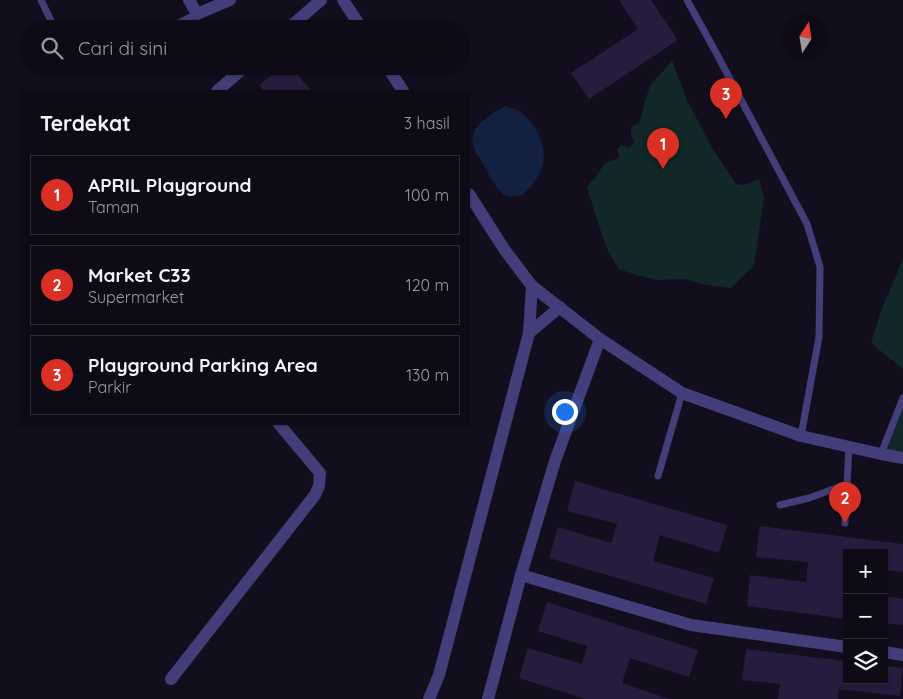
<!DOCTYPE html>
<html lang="id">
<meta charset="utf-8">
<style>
:root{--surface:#0e0a16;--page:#17131f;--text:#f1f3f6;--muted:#9b9aa1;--line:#2e2b35;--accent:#d93025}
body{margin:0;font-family:Quicksand,sans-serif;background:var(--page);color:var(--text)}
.controls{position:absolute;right:15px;bottom:15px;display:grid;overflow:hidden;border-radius:0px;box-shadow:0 1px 4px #0004}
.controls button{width:45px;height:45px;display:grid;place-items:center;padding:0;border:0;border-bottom:1px solid var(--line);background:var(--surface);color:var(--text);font:25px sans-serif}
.compass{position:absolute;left:783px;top:15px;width:45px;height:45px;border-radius:50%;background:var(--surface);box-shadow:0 1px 4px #0004;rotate:12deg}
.you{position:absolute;left:564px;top:411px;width:18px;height:18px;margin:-12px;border:4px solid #fff;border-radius:50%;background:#1a73e8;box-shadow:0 0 0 8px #1a73e833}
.badge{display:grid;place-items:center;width:32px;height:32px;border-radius:50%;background:var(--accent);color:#fff;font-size:16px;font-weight:700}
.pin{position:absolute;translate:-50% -41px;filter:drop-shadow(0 1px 2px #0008)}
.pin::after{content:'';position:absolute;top:26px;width:18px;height:15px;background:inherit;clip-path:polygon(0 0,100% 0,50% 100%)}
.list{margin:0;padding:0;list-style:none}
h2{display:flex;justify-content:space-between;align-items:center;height:65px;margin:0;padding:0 20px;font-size:21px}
h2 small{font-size:16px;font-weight:400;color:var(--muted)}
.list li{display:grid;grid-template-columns:32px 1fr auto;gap:15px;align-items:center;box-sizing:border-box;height:80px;margin:0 10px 10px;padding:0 10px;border:1px solid var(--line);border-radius:0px}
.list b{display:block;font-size:19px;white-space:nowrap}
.list p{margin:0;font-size:16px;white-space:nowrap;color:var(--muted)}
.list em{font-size:16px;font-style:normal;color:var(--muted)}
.icon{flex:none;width:28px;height:28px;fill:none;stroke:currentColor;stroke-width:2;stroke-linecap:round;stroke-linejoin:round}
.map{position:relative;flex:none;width:903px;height:699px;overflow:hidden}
.search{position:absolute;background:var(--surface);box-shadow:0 1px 4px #0004;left:20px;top:20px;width:450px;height:55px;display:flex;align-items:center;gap:12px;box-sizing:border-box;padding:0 18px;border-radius:28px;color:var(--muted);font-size:19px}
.panel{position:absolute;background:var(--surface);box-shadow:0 1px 4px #0004;left:20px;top:90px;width:450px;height:335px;border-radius:0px}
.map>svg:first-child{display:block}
</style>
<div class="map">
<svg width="903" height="699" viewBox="0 0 903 699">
<rect width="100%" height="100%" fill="#120e1e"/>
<g fill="#122728">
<polygon points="672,60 687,100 712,148 736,184 744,185 759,179 764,198 754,266 731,288 707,285 684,279 657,280 636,275 619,269 608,251 599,226 587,187 598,174 604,164 620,157 617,150 621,145 629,148 635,142 631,136 631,127 639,123 650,85 665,69"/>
<polygon points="903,259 903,369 871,343 881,311"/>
<polygon points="903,393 903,455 885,453"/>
</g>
<path fill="#11213f" d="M505 106C524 110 532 120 540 138 544 146 545 159 542 168 540 175 528 191 522 195 517 197 507 197 503 194 498 191 488 174 486 169 482 161 475 153 473 145 468 126 492 114 505 106Z"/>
<g fill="#251c3e">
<polygon points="619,0 651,0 678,40 589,99 571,73 638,29"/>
<polygon points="283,66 291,66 311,91 264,91 259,85"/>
<polygon points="575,481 727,525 719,553 660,535 653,561 714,578 706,604 549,558 558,527 611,543 617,524 567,511"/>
<polygon points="760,526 903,544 903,572 884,570 884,553 847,553 847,619 747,606 750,575 806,582 808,562 756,557"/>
<polygon points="884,596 903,599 903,625 884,623"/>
<polygon points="547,602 698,650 689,677 630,658 622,683 669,699 585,699 519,678 528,648 582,664 587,646 538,631"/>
<polygon points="746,649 847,661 847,680 884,680 884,666 903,668 900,696 839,689 838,699 778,699 780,684 742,680"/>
</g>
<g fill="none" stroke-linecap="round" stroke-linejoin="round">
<g stroke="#433e79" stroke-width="7">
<polyline points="41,0 55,29"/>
<polyline points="687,0 713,47 807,224 820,267 819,337 801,436"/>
<polyline points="167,29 197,14"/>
<polyline points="84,66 86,66"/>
<polyline points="881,454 903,398"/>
<polyline points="658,476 682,393"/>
<polyline points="780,505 809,498 847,484"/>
<polyline points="845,523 849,446"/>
</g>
<g stroke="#433e79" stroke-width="12">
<polyline points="189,0 197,14 230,0"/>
<polyline points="343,0 362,29"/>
<polyline points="288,29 321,0"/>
<polyline points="387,66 403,91"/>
<polyline points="217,91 246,66"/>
<polyline points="469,194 504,249 532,286 600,339 682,393 801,436 881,454 903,458"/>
<polyline points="529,333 560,307"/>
<polyline points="521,575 691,625 847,647"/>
<polyline points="884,652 903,655"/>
<polyline points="171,679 315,495 319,486 320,473 279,424"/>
<polyline points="429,699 439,675 529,333 532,286"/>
<polyline points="488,699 521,575 555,461 600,339"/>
</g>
</g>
</svg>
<div class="controls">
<button>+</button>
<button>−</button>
<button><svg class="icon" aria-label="layers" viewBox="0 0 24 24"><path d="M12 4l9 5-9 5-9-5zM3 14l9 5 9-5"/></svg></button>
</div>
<svg class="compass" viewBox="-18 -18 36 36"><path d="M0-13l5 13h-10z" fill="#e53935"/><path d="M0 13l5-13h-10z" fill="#9b9aa1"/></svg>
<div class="you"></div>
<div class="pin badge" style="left:663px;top:169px">1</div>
<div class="pin badge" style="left:845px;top:523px">2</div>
<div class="pin badge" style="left:726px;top:119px">3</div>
<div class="search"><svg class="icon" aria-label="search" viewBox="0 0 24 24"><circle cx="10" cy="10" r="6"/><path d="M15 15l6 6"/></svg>Cari di sini</div>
<section class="panel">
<h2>Terdekat<small>3 hasil</small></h2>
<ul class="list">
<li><span class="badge">1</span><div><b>APRIL Playground</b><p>Taman</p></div><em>100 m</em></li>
<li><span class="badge">2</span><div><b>Market C33</b><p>Supermarket</p></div><em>120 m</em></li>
<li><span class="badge">3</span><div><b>Playground Parking Area</b><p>Parkir</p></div><em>130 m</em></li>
</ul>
</section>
</div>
